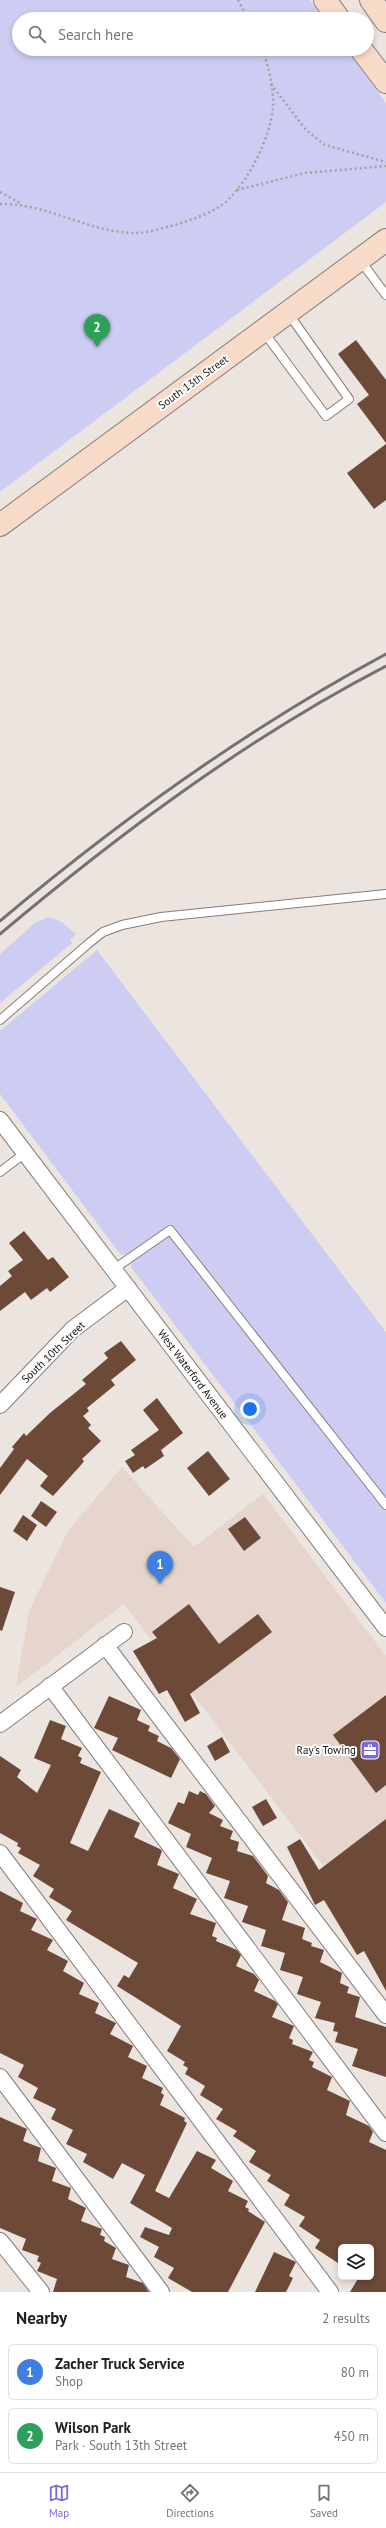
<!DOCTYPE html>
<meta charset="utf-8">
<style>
:root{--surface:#fff;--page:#f2f2f2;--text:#222;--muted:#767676;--line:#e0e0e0;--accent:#7868e3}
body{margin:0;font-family:"PT Sans",sans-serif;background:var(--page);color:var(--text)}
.controls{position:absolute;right:12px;bottom:12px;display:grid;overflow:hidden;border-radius:6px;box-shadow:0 2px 6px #0003}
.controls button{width:36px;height:36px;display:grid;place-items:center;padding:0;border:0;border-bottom:1px solid var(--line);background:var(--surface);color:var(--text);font:20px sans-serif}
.you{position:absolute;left:250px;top:1409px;width:14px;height:14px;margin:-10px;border:3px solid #fff;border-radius:50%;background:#1a73e8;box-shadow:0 0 0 6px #1a73e833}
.badge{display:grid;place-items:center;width:26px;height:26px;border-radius:50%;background:var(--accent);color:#fff;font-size:13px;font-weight:700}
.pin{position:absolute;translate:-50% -33px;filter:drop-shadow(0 1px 2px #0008)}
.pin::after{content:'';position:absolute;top:21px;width:14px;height:12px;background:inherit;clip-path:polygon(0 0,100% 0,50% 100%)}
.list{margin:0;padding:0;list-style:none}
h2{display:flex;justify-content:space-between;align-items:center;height:52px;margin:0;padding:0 16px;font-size:17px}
h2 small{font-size:13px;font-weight:400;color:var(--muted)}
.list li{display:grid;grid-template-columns:26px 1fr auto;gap:12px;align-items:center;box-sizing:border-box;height:56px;margin:0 8px 8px;padding:0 8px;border:1px solid var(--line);border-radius:6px}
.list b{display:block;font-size:15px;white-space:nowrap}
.list p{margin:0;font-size:13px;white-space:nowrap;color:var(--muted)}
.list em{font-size:13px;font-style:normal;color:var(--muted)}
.icon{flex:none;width:22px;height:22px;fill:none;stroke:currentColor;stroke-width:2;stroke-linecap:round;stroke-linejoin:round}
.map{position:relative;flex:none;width:386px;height:2292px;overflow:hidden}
.search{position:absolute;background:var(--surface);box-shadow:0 2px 6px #0003;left:12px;right:12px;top:12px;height:44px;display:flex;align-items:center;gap:10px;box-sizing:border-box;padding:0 14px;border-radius:22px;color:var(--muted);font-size:15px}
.sheet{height:180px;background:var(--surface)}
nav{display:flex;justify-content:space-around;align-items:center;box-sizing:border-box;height:56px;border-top:1px solid var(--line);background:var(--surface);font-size:11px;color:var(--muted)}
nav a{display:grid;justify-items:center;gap:2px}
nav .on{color:var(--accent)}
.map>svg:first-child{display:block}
</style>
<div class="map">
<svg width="386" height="2292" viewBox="0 0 386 2292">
<rect width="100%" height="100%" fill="#ece4df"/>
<polygon fill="#e5d5cd" points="122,1467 194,1547 263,1494 386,1656 386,1948 124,1604 16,1687 29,1611 68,1531"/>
<g fill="#cdcdf4">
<polygon points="0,0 310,0 324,19 19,19 19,49 346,49 386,103 386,202 0,492"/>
<polygon points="48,917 62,922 76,934 70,940 72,943 0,1003 0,954 35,923"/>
<polygon points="97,950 386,1332 386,1498 170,1224 127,1254 121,1255 0,1094 0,1031"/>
<polygon points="169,1235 386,1511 386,1603 131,1267 132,1261"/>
</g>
<g fill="#6c4a37">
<polygon points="356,340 386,380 386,443 357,404 369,395 338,354"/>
<polygon points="386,444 386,500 374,509 347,473"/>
<polygon points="24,1231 48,1260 53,1257 69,1277 50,1292 47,1288 31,1300 25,1292 0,1311 0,1286 12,1276 8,1271 23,1260 9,1243"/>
<polygon points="121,1341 136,1360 111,1380 115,1385 87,1408 89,1411 83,1416 91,1425 88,1428 101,1441 82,1459 84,1461 81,1465 53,1496 40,1486 48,1476 27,1459 0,1495 0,1468 14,1449 12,1447 24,1433 26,1436 50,1413 86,1384 82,1380 108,1358 104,1353"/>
<polygon points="157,1398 183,1433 161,1450 164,1456 145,1469 143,1466 133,1473 125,1461 135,1455 131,1450 159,1430 143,1410"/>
<polygon points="208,1451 230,1479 209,1496 187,1468"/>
<polygon points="41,1501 57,1512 46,1527 31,1516"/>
<polygon points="23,1515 37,1525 27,1541 13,1531"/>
<polygon points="245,1517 261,1538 244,1551 228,1529"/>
<polygon points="0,1587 15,1592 2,1631 0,1630"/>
<polygon points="189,1604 219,1644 258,1614 272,1632 190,1694 200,1713 185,1722 167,1690 159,1694 133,1651 157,1638 152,1632"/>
<polygon points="386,1695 386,1785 376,1793 333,1735"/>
<polygon points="109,1696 141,1710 137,1720 150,1726 148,1731 159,1736 157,1741 171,1748 180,1759 171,1778 112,1750 118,1738 94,1728"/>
<polygon points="50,1720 66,1726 61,1739 82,1748 78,1756 82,1758 80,1763 101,1772 70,1843 88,1851 109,1809 140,1823 134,1837 160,1849 162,1851 157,1865 179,1874 173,1888 197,1899 190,1914 216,1923 212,1936 217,1938 216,1941 237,1950 241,1955 236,1966 254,1974 259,1980 254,1991 275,2001 278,2004 272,2017 294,2026 289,2038 293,2040 292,2044 313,2052 309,2060 314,2062 312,2067 332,2077 327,2090 350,2101 346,2115 369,2126 373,2132 369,2142 386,2150 386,2292 350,2292 359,2277 371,2277 371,2247 341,2247 341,2265 315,2248 320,2240 299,2226 305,2217 284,2205 290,2195 267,2181 271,2175 249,2162 256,2151 233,2136 237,2131 216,2119 223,2109 200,2095 205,2086 185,2074 188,2068 183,2065 185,2062 167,2051 181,2026 117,1986 124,1975 129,1978 138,1963 66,1920 72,1911 49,1897 54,1889 33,1876 40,1865 18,1853 21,1848 17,1846 18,1843 0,1833 0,1756 21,1770 17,1777 37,1793 51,1765 34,1758"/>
<polygon points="222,1737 230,1752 215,1761 207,1746"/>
<polygon points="189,1791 198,1795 200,1791 206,1794 215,1806 209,1813 223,1820 220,1826 233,1831 230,1839 239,1842 237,1851 253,1856 268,1876 266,1883 279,1890 288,1902 282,1920 305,1928 302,1939 312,1943 311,1946 324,1950 320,1962 342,1973 340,1983 349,1987 347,1993 360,1997 355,2017 386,2027 386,2077 352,2066 358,2049 335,2042 338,2032 333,2031 335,2023 315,2018 321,2002 297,1994 303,1977 280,1970 285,1953 261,1946 266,1930 242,1922 248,1906 224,1898 230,1881 206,1873 212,1858 186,1847 191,1834 168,1823 178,1802 184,1804"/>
<polygon points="266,1799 277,1818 263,1826 252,1807"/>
<polygon points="386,1819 386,1991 364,1951 357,1955 324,1900 315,1905 287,1847 300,1839 319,1870"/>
<polygon points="0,1891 23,1903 20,1911 37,1919 31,1930 53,1940 47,1950 68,1961 63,1971 84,1983 79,1994 99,2003 95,2013 116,2023 110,2034 133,2046 128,2057 147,2066 142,2078 163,2088 161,2093 164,2095 160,2105 185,2118 184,2121 187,2123 155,2191 169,2198 197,2151 216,2160 211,2168 233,2181 228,2191 248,2201 245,2207 249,2209 248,2211 265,2222 228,2292 192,2292 168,2278 174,2268 154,2257 159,2247 140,2237 145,2227 169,2235 172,2228 130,2203 145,2175 122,2163 113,2179 83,2162 87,2154 66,2144 73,2130 51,2119 56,2109 33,2098 38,2088 18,2077 24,2065 0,2053"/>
<polygon points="0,2117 27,2129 23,2141 41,2148 38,2161 56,2168 52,2181 71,2188 68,2199 86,2208 81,2221 102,2229 100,2235 105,2237 104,2241 116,2248 112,2259 129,2265 126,2277 143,2283 149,2292 53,2292 57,2279 37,2271 41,2263 37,2261 39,2256 22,2250 26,2239 0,2228"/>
<polygon points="274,2252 296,2262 289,2276 293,2278 286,2292 255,2292"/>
</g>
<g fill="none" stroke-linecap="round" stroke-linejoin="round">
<g stroke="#857e7a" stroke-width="10">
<g id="lane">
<polyline points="360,260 386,295"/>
<polyline points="263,331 326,416 349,399 288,313"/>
<polyline points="0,1020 88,944 103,932 122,925 161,917 386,894"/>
<polyline points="0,1172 25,1153"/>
<polyline points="114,1269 170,1230 386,1505"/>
</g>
</g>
<g stroke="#857e7a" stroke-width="18">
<g id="street">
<polyline points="0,1120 386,1628"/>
<polyline points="0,1405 73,1329 128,1288"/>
<polyline points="105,1645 386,2015"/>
<polyline points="50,1686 386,2133"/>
<polyline points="0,1724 124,1632"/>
<polyline points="0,1853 330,2292"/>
<polyline points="0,2077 161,2292"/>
<polyline points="0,2241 41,2292"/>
</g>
</g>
<g stroke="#857e7a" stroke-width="24">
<g id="secondary">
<polyline points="325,0 339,19"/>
<polyline points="371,0 386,21"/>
<polyline points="361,49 386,82"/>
<polyline points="0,525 386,240"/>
</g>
</g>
<g stroke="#a6a09c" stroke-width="2.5" stroke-dasharray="2 3" stroke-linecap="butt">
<polyline points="238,0 248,19"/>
<polyline points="271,84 306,130 325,145 386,162"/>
<polyline points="237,190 305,173 386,166"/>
<polyline points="0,192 20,203"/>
<path d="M0 204C46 203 86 231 132 233 144 234 159 229 171 226 188 221 204 216 219 207 245 190 270 139 273 108 274 88 269 67 262 49"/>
</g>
<use href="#lane" stroke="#fff" stroke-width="8"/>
<use href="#street" stroke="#fff" stroke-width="16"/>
<use href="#secondary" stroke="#f8dac9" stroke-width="22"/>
<g stroke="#76716e" stroke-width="3">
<path d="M0 921C120 820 248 728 386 654"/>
<path d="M0 934C119 834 247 738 386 666"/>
</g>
</g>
<defs>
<g id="office-square" transform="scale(1)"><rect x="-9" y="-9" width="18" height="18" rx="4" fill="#7868e3" stroke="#fff"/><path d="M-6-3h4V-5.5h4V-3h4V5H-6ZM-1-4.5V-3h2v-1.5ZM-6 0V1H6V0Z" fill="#fff"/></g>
</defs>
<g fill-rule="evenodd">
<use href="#office-square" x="370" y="1750"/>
</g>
<g text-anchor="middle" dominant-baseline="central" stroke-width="4" stroke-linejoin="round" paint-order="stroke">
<g font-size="11" fill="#161412" stroke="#fff">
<text transform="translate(193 382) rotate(-36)">South 13th Street</text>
<text transform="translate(53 1352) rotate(-44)">South 10th Street</text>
<text transform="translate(193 1374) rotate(53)">West Waterford Avenue</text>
</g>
<g font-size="11" fill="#161412" stroke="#fff" text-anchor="end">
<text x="356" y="1750">Ray's Towing</text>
</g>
</g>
</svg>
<div class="controls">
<button><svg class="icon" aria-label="layers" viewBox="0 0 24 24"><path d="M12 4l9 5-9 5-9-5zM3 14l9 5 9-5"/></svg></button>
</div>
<div class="you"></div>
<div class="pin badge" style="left:160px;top:1584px;background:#3f7fe0">1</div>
<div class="pin badge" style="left:97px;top:347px;background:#2e9e5b">2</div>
<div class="search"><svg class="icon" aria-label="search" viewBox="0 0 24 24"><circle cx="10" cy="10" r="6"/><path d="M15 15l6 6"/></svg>Search here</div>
</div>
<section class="sheet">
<h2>Nearby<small>2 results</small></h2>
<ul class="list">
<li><span class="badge" style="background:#3f7fe0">1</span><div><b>Zacher Truck Service</b><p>Shop</p></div><em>80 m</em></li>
<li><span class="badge" style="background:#2e9e5b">2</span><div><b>Wilson Park</b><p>Park · South 13th Street</p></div><em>450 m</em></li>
</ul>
</section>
<nav>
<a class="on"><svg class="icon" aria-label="map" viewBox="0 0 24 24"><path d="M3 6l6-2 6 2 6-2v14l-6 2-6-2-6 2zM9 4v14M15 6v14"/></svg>Map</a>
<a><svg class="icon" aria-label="directions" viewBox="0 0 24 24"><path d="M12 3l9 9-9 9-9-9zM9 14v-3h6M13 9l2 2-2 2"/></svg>Directions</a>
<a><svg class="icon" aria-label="saved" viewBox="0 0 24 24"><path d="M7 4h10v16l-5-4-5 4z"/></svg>Saved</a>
</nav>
